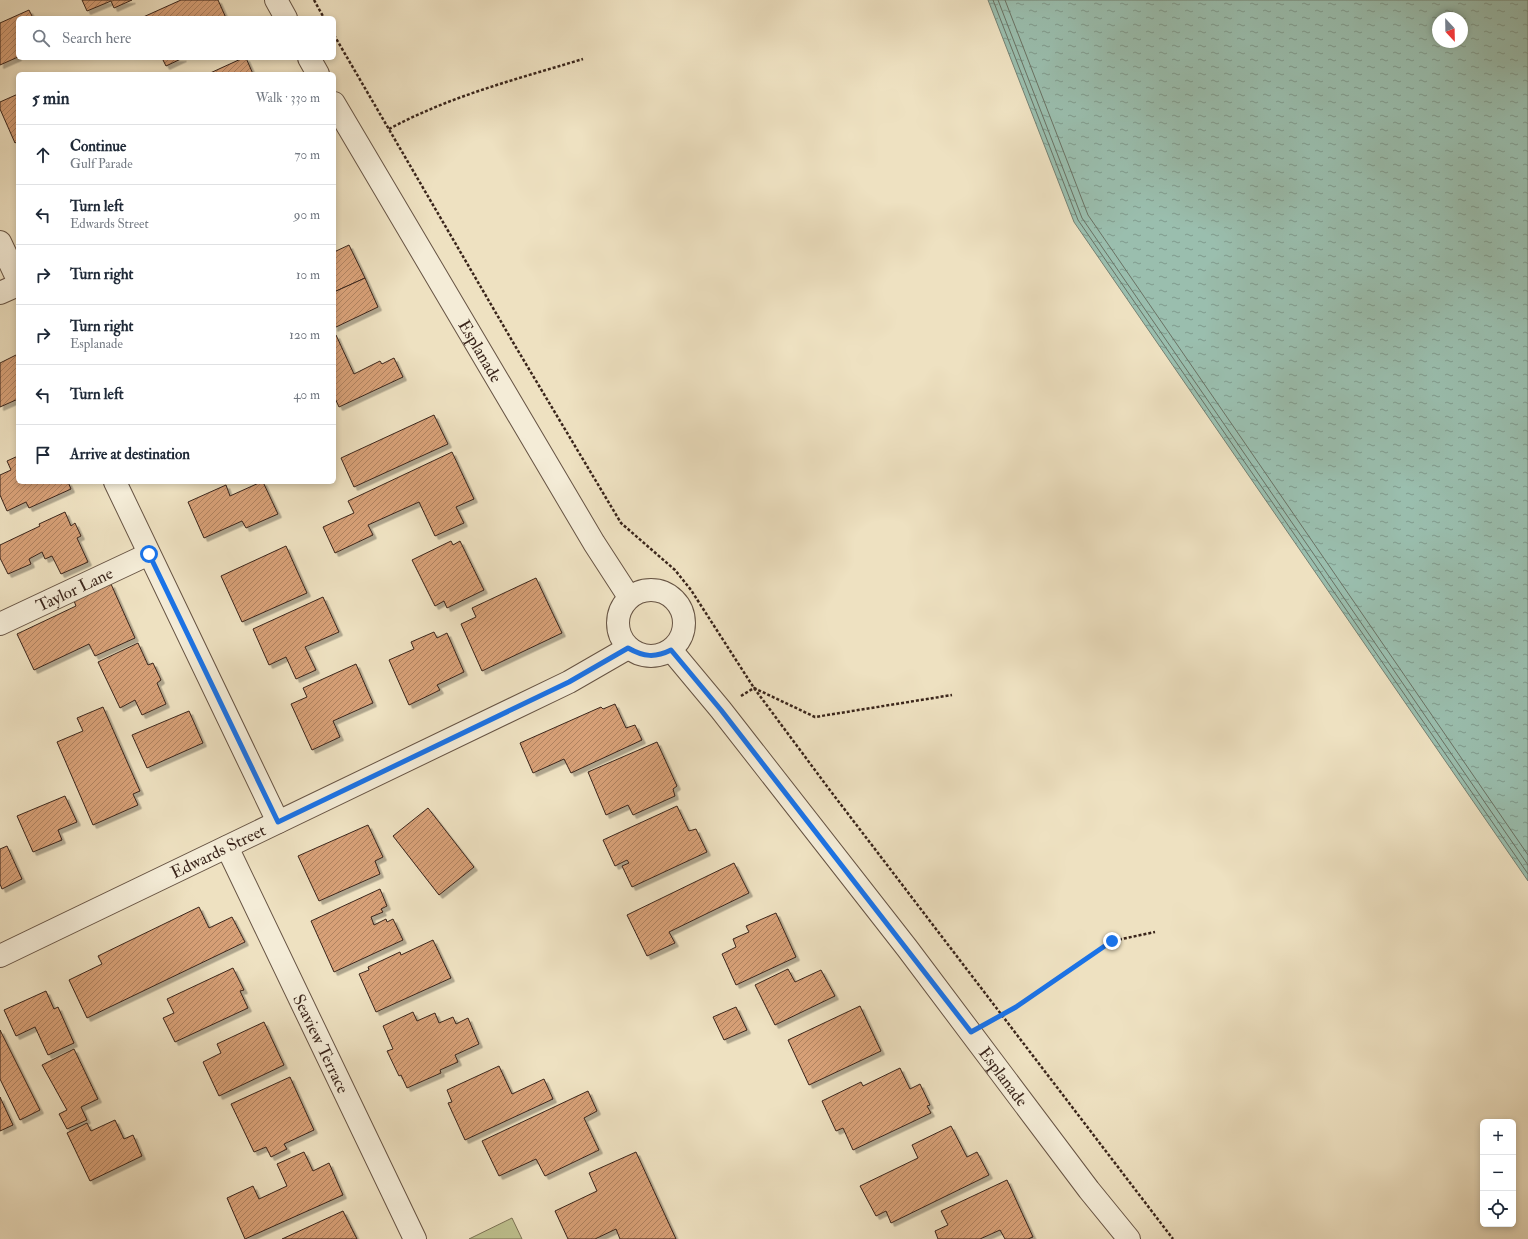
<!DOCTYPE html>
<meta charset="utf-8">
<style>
:root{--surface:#fff;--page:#f2f2f3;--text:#1f2937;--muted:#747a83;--line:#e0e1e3}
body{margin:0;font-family:"IM FELL Double Pica",serif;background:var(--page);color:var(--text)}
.controls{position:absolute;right:12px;bottom:12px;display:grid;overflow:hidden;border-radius:6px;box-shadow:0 2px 6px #0003}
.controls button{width:36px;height:36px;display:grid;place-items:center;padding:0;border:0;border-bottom:1px solid var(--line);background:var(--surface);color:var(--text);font:20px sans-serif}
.compass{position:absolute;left:1432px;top:12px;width:36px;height:36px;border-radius:50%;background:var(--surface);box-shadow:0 2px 6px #0003;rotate:158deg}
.stop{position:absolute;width:12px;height:12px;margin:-9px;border:3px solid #1a73e8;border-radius:50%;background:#fff}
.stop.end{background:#1a73e8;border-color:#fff;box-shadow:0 1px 4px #0008}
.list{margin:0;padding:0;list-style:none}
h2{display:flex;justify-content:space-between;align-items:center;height:52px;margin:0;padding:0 16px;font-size:17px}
h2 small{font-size:13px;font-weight:400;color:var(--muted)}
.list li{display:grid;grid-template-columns:26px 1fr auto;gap:12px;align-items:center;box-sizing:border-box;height:60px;padding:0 16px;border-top:1px solid var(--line)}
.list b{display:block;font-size:15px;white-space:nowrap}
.list p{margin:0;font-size:13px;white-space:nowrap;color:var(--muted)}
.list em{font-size:13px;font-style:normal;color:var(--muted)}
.icon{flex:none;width:22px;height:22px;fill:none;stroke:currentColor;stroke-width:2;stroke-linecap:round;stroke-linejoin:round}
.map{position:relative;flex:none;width:1528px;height:1239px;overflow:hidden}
.search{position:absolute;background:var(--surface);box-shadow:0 2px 6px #0003;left:16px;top:16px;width:320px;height:44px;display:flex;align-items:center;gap:10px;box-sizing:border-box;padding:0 14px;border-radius:6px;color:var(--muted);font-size:15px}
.panel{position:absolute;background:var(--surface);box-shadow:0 2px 6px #0003;left:16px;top:72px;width:320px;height:412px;border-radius:6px}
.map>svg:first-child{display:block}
</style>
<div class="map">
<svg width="1528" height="1239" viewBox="0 0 1528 1239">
<defs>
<pattern id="water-ripples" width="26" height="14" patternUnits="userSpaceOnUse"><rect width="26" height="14" fill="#9abeae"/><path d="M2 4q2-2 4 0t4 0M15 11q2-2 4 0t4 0" fill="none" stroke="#7f9a8d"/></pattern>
<pattern id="building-hatch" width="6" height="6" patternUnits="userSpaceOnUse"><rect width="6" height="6" fill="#d7a077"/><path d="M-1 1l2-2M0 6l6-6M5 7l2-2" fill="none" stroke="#af8261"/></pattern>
<filter id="shadow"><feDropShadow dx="3.5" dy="3.5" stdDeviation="0" flood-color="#0004"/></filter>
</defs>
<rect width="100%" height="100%" fill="#eee1c1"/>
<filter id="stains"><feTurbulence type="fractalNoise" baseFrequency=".005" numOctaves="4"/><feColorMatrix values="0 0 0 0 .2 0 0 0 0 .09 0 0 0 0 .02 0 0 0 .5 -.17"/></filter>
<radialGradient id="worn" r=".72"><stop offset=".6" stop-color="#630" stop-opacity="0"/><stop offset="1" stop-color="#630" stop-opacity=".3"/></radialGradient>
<polygon fill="#bec18f" stroke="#7c7355" points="512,1218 522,1239 469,1239"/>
<path fill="url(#water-ripples)" stroke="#748173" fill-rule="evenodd" d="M988 0H1528V881L1074 222ZM1438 18H1462V42H1438Z"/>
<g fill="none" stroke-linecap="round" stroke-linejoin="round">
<g stroke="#6a7264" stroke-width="1">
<polyline points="993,0 1078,220 1528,874"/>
<polyline points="998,0 1082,218 1528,865"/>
<polyline points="1005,0 1088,215 1528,855"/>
</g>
</g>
<g fill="url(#building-hatch)" stroke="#3a251b" filter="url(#shadow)">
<polygon points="82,0 132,0 114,8 111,1 87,11"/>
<polygon points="181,0 218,0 226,18 141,18"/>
<polygon points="29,10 33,18 18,18 18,57 0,65 0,23"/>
<polygon points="162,58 183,58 166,66"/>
<polygon points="243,58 246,58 253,74 208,74"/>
<polygon points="18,94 18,141 15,143 0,109 0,102"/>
<polygon points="349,245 365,278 334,292 334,252"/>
<polygon points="365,278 378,307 334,328 334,292"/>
<polygon points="336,335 354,374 380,361 382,364 394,358 403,377 339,407 334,396 334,336"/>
<polygon points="18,354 18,399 0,407 0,363"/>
<polygon points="434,415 448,444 354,487 341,458"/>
<polygon points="452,452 474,499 456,507 464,523 435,536 419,502 368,525 373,535 335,553 323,527 354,513 348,501"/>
<polygon points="18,456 18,482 68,482 71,489 29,508 26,502 7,511 0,495 0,475 11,470 7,461"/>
<polygon points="261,482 263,482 278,514 246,528 242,521 204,538 188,502 226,485 230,496"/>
<polygon points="65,512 71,526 75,523 81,536 77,538 88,562 61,574 52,556 45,559 42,552 29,559 31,564 8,574 0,558 0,545 40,526 39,524"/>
<polygon points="451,541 453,545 460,541 484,590 447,608 444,601 435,606 412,560"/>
<polygon points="286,546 307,593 242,622 221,576"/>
<polygon points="536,578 562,633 482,671 461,624 476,617 472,608"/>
<polygon points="111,584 135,638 95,656 89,644 34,670 17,634 76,606 74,601"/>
<polygon points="323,597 339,632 305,647 316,670 296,679 286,657 269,665 253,629"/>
<polygon points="434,632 437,638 447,633 464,672 437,685 440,690 409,705 389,660 414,649 411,642"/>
<polygon points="138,643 148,665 153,663 161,680 157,683 166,704 142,715 135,700 120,708 98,662"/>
<polygon points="356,664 373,703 333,721 340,737 312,750 291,704 307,697 303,688"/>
<polygon points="615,704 626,728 635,725 642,740 571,773 564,759 533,773 520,743 601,707 603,709"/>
<polygon points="103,707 140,791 133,794 138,805 93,825 57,742 83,731 77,718"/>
<polygon points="189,711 203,743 147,768 132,735"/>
<polygon points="657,742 677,786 673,789 675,796 633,815 628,805 606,815 588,772"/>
<polygon points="65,796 77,822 58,830 62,840 33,852 17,816"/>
<polygon points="677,806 689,831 696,829 707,852 632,887 622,866 629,863 627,860 615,866 603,840"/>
<polygon points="428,808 474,867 439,895 393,836"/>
<polygon points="368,825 383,857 375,861 380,874 319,901 298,856"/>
<polygon points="7,846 22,879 2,889 0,884 0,849"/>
<polygon points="734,863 749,893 669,932 675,943 647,956 627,915"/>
<polygon points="380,889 387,906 381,909 383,912 371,917 374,925 386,919 387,922 393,919 403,940 334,972 311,921"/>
<polygon points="199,907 209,928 232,917 245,942 87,1018 69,980 102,964 98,956"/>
<polygon points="776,913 796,957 736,985 722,954 736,947 733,939 749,932 746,926"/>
<polygon points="433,940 451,978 376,1012 359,974 369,970 368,967 400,952 401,955"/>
<polygon points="233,968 244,990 240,991 248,1008 175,1042 163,1018 174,1013 167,999"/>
<polygon points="788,969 795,982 821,970 835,996 775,1025 755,985"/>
<polygon points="46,991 54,1009 58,1007 74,1043 48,1055 35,1027 16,1036 4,1010"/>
<polygon points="860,1006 881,1051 809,1085 788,1040"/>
<polygon points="736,1007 747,1030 724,1040 713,1017"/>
<polygon points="413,1012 417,1021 435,1013 439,1023 453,1017 456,1024 468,1018 479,1044 455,1055 458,1062 440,1070 441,1073 407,1088 401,1075 399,1076 387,1051 393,1049 383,1026"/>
<polygon points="264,1022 284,1065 219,1096 203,1062 221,1053 217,1044"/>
<polygon points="0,1030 40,1110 20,1120 0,1079"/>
<polygon points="74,1049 98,1099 81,1107 87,1120 67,1129 59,1114 67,1110 42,1065"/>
<polygon points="499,1066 512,1094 544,1079 553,1099 465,1140 448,1103 452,1102 447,1090"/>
<polygon points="900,1068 910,1089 920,1084 930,1105 927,1106 931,1113 853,1150 843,1128 836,1131 822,1101 861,1082 863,1086"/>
<polygon points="290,1077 314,1130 284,1144 287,1149 271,1157 266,1147 254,1152 231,1104"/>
<polygon points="588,1091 597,1111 584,1118 599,1150 545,1176 536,1159 499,1176 482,1141"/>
<polygon points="0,1097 13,1125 0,1131"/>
<polygon points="115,1120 124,1139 133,1135 142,1156 90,1181 67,1133 87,1123 91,1131"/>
<polygon points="951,1126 967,1157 977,1152 989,1175 891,1223 886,1211 876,1216 860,1186 918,1158 912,1145"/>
<polygon points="304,1152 313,1171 329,1163 343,1195 245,1239 227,1198 253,1186 259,1199 287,1186 277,1164"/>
<polygon points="636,1152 676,1239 620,1239 616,1229 595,1239 568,1239 555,1211 597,1191 589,1173"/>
<polygon points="1007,1180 1033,1237 1028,1239 1005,1239 1000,1230 980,1239 938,1239 935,1231 948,1225 941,1211"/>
<polygon points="343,1211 357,1239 282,1239"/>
</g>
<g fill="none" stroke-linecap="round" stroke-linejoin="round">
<g stroke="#675444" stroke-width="24">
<g id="street">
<polyline points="276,0 286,18"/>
<polyline points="309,58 318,74"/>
<path id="s1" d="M334 103 594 543 629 597"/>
<polyline points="0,242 18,280"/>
<polyline points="0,293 18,285"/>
<polyline points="115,482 278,822"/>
<circle cx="651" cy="623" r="33"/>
<path id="s2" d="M0 624 149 554"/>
<path id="s3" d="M671 650 721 710 907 948 1089 1190 1129 1239"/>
<path id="s4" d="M227 847 415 1239"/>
<path id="s5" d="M0 956 569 682 628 648"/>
</g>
</g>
<g stroke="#3a251b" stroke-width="2.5" stroke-dasharray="3 2" stroke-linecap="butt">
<polyline points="314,0 324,18"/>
<polyline points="334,35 514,344 621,523 675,570 691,590 754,688 829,789 1173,1239"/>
<path d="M389 129C450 96 517 79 583 59"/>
<polyline points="741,696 754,688 815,717 952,695"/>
<polyline points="993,1020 1016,1007 1112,941 1155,932"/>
</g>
<use href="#street" stroke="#f4ecd7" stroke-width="22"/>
</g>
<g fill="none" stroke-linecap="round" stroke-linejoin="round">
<path stroke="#1a73e8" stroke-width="5" d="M149 554 278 822 569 682 628 648C644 657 655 658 671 650L721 710 971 1032 1016 1007 1112 941"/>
</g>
<g text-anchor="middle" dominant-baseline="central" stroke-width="3" stroke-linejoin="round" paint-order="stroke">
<g font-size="17" fill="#3a251b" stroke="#f4ecd7">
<text stroke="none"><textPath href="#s1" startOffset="288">Esplanade</textPath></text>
<text stroke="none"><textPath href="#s2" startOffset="82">Taylor Lane</textPath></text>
<text stroke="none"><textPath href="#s5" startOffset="242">Edwards Street</textPath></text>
<text stroke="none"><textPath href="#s4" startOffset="218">Seaview Terrace</textPath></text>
<text stroke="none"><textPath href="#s3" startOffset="541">Esplanade</textPath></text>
</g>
</g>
<rect width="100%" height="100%" filter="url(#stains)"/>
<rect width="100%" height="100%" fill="url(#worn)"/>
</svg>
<div class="controls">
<button>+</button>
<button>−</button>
<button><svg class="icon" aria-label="locate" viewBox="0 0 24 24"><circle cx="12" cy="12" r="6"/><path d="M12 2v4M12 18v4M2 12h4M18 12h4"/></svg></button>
</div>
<svg class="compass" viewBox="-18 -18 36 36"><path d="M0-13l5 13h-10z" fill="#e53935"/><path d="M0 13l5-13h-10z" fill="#747a83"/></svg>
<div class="stop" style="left:149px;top:554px"></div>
<div class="stop end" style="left:1112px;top:941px"></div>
<div class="search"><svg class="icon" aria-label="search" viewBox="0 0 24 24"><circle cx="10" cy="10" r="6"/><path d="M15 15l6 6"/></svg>Search here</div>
<section class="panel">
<h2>5 min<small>Walk · 330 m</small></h2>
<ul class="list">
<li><svg class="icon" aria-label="ahead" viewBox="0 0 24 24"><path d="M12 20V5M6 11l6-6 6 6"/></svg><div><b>Continue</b><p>Gulf Parade</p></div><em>70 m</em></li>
<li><svg class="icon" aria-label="left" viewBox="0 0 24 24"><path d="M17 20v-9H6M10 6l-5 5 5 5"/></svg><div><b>Turn left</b><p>Edwards Street</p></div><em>90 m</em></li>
<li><svg class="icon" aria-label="right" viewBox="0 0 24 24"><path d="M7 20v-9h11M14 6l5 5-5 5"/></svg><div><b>Turn right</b></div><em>10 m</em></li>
<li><svg class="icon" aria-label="right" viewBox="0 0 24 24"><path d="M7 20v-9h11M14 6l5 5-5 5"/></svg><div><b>Turn right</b><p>Esplanade</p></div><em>120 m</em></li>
<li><svg class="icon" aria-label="left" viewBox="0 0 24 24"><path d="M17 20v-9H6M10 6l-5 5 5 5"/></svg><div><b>Turn left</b></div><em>40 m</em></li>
<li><svg class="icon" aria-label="arrive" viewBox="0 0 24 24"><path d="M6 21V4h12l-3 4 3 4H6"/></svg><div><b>Arrive at destination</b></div></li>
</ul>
</section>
</div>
